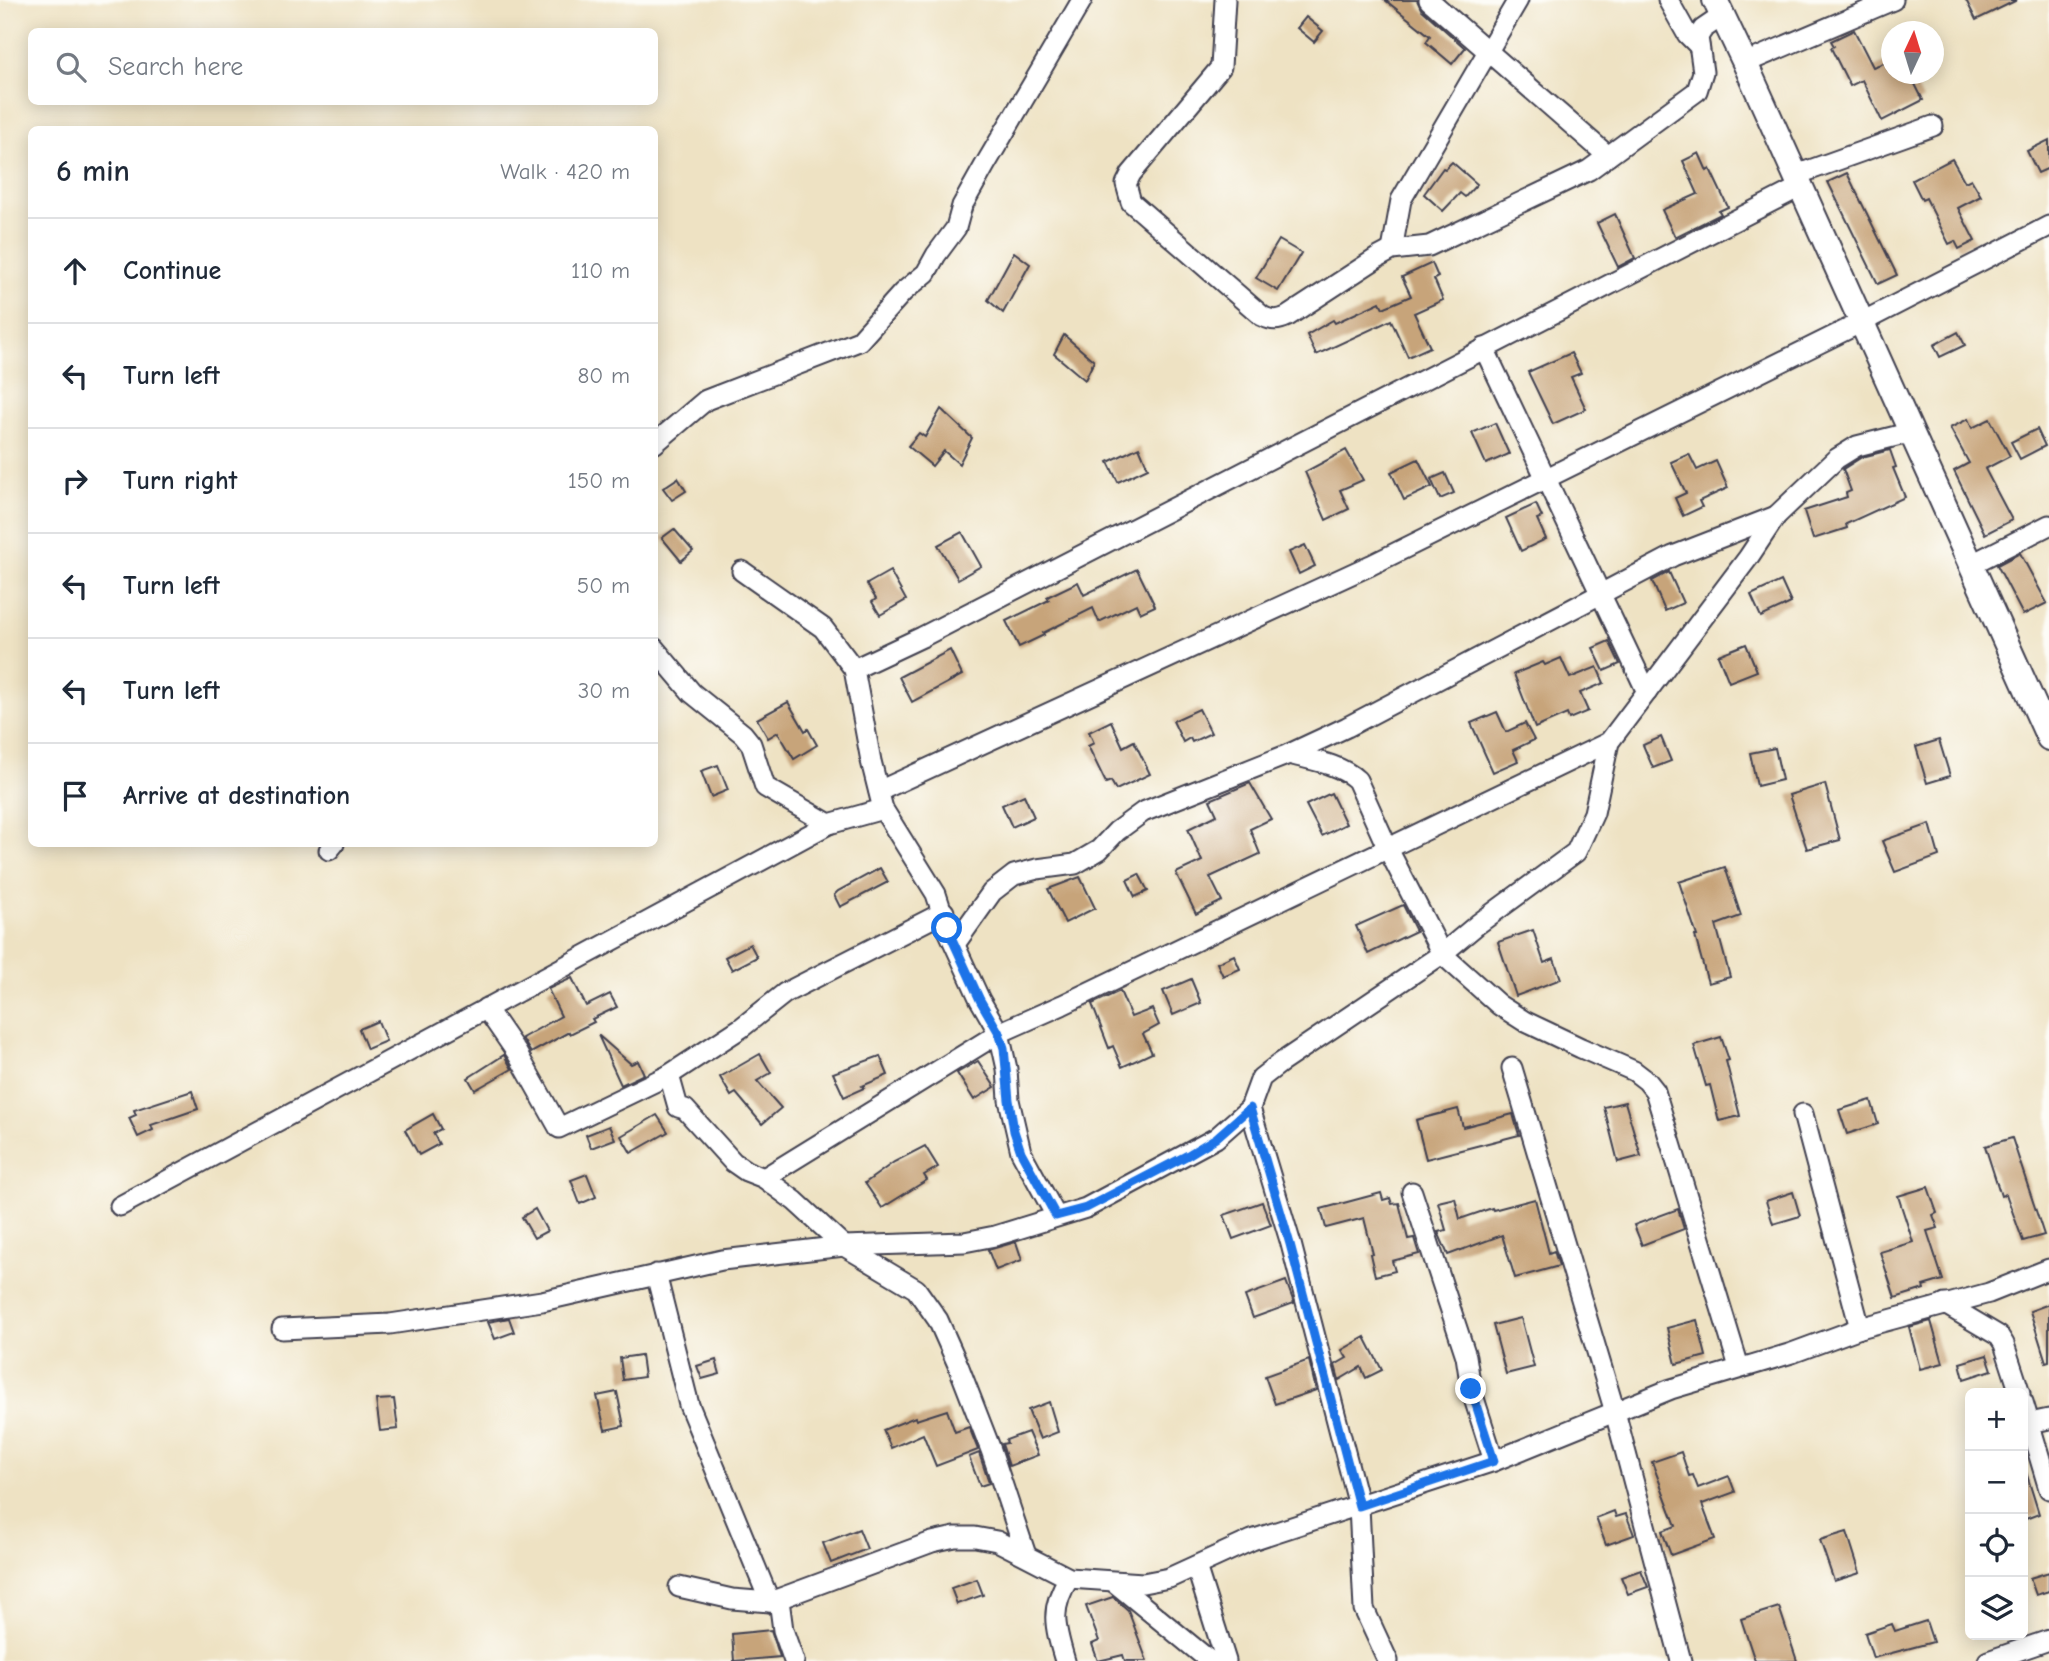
<!DOCTYPE html>
<meta charset="utf-8">
<style>
:root{--surface:#fff;--page:#f6f6f7;--text:#1f2937;--muted:#747a83;--line:#e0e1e3}
body{margin:0;font-family:"Comic Neue",sans-serif;background:var(--page);color:var(--text)}
.controls{position:absolute;right:21px;bottom:21px;display:grid;overflow:hidden;border-radius:10px;box-shadow:0 4px 18px #0003}
.controls button{width:63px;height:63px;display:grid;place-items:center;padding:0;border:0;border-bottom:2px solid var(--line);background:var(--surface);color:var(--text);font:35px sans-serif}
.compass{position:absolute;left:1881px;top:21px;width:63px;height:63px;border-radius:50%;background:var(--surface);box-shadow:0 4px 18px #0003;rotate:4deg}
.stop{position:absolute;width:21px;height:21px;margin:-16px;border:5px solid #1a73e8;border-radius:50%;background:#fff}
.stop.end{background:#1a73e8;border-color:#fff;box-shadow:0 2px 7px #0008}
.list{margin:0;padding:0;list-style:none}
h2{display:flex;justify-content:space-between;align-items:center;height:91px;margin:0;padding:0 28px;font-size:30px}
h2 small{font-size:23px;font-weight:400;color:var(--muted)}
.list li{display:grid;grid-template-columns:46px 1fr auto;gap:21px;align-items:center;box-sizing:border-box;height:105px;padding:0 28px;border-top:2px solid var(--line)}
.list b{display:block;font-size:26px;white-space:nowrap}
.list em{font-size:23px;font-style:normal;color:var(--muted)}
.icon{flex:none;width:38px;height:38px;fill:none;stroke:currentColor;stroke-width:2;stroke-linecap:round;stroke-linejoin:round}
.map{position:relative;flex:none;width:2049px;height:1661px;overflow:hidden}
.search{position:absolute;background:var(--surface);box-shadow:0 4px 18px #0003;left:28px;top:28px;width:630px;height:77px;display:flex;align-items:center;gap:18px;box-sizing:border-box;padding:0 24px;border-radius:10px;color:var(--muted);font-size:26px}
.panel{position:absolute;background:var(--surface);box-shadow:0 4px 18px #0003;left:28px;top:126px;width:630px;height:721px;border-radius:10px}
.map>svg:first-child{display:block}
</style>
<div class="map">
<svg width="2049" height="1661" viewBox="0 0 2049 1661">
<rect width="100%" height="100%" fill="#fdfcf7"/>
<filter id="ink" filterUnits="userSpaceOnUse"><feTurbulence type="fractalNoise" baseFrequency=".0143" numOctaves="2"/><feDisplacementMap in="SourceGraphic" scale="14" xChannelSelector="R" yChannelSelector="G"/><feConvolveMatrix kernelMatrix="1 2 1 2 8 2 1 2 1" color-interpolation-filters="sRGB"/></filter>
<filter id="wash" filterUnits="userSpaceOnUse"><feTurbulence type="fractalNoise" baseFrequency=".00686" numOctaves="4" result="noise"/><feDisplacementMap in="SourceGraphic" scale="28" xChannelSelector="R" yChannelSelector="G"/><feGaussianBlur stdDeviation="1.57" result="paint"/><feColorMatrix in="noise" values="0 0 0 0 0 0 0 0 0 0 0 0 0 0 0 0 0 1.4 0 .05"/><feComposite in="paint" operator="in"/></filter>
<g filter="url(#wash)">
<rect width="100%" height="100%" fill="#eee2c3"/>
<g id="blocks">
<g fill="#c7a47a">
<polygon points="1385,0 1417,0 1421,9 1465,48 1452,64 1426,42 1430,36"/>
<polygon points="1966,0 2017,0 1976,20"/>
<polygon points="1306,17 1323,31 1314,42 1297,28"/>
<polygon points="1854,30 1873,67 1892,60 1892,74 1910,74 1923,100 1882,121 1862,80 1850,86 1831,48 1834,46 1831,41"/>
<polygon points="2049,140 2049,168 2038,173 2027,151"/>
<polygon points="1699,153 1707,171 1710,169 1728,207 1719,211 1721,214 1675,237 1662,210 1698,194 1683,161"/>
<polygon points="1952,159 1965,182 1971,179 1981,196 1958,208 1975,241 1959,249 1955,241 1949,244 1926,198 1922,200 1912,180"/>
<polygon points="1452,162 1477,184 1465,197 1460,193 1443,211 1424,194 1443,168 1445,169"/>
<polygon points="1847,173 1897,275 1878,284 1828,182"/>
<polygon points="1615,214 1635,258 1618,267 1597,223"/>
<polygon points="1279,240 1301,253 1278,291 1256,278"/>
<polygon points="1014,252 1030,264 1003,313 988,300"/>
<polygon points="1432,263 1438,277 1434,279 1443,300 1414,313 1430,347 1408,357 1391,320 1316,355 1307,335 1333,320 1335,323 1380,302 1383,308 1411,296 1402,277"/>
<polygon points="1958,332 1965,345 1940,357 1934,345"/>
<polygon points="1064,335 1094,361 1085,380 1054,354"/>
<polygon points="1571,353 1581,373 1571,377 1586,409 1553,424 1528,372"/>
<polygon points="941,409 972,438 959,464 944,451 932,466 908,446 919,433 925,437"/>
<polygon points="1968,419 1972,428 1990,419 2010,456 1985,469 2012,520 1985,534 1954,471 1969,463 1950,428"/>
<polygon points="1495,423 1509,454 1486,464 1472,433"/>
<polygon points="2037,429 2045,446 2020,459 2011,442"/>
<polygon points="1139,447 1148,468 1118,482 1108,462"/>
<polygon points="1346,450 1363,480 1340,490 1349,509 1326,520 1305,472"/>
<polygon points="1890,450 1896,467 1893,468 1905,497 1846,524 1847,528 1813,539 1804,511 1847,497 1846,493 1851,491 1843,469 1862,457"/>
<polygon points="1689,454 1697,470 1716,461 1728,488 1699,501 1702,507 1683,516 1675,498 1686,493 1671,462"/>
<polygon points="1418,459 1432,487 1404,500 1391,472"/>
<polygon points="1445,473 1454,493 1440,499 1431,479"/>
<polygon points="678,478 686,491 672,500 663,488"/>
<polygon points="1536,504 1542,517 1537,519 1546,539 1521,551 1506,518"/>
<polygon points="674,529 693,551 681,561 662,538"/>
<polygon points="962,532 981,566 958,579 938,545"/>
<polygon points="1305,545 1315,566 1299,574 1289,552"/>
<polygon points="2020,553 2047,603 2023,615 1997,565"/>
<polygon points="1137,569 1155,606 1140,613 1136,604 1099,622 1093,608 1043,633 1044,635 1019,647 1006,621 1049,600 1047,597 1078,582 1084,595"/>
<polygon points="890,571 906,600 880,615 872,602 876,599 867,584"/>
<polygon points="1669,572 1683,603 1665,611 1652,581"/>
<polygon points="1781,581 1791,603 1761,617 1751,595"/>
<polygon points="1609,641 1620,664 1604,671 1593,648"/>
<polygon points="1746,644 1757,671 1729,682 1718,655"/>
<polygon points="950,650 962,675 912,702 899,677"/>
<polygon points="1561,658 1570,678 1597,667 1604,683 1580,693 1588,711 1569,719 1567,714 1535,728 1514,674 1543,662 1545,665"/>
<polygon points="788,702 805,731 808,729 817,745 794,759 778,732 768,738 757,719"/>
<polygon points="1199,709 1211,733 1192,742 1190,738 1183,742 1173,721"/>
<polygon points="1497,712 1506,732 1525,723 1534,740 1513,750 1518,761 1493,772 1471,723"/>
<polygon points="1111,721 1123,747 1134,741 1150,774 1116,790 1111,781 1106,783 1088,746 1094,743 1089,732"/>
<polygon points="1661,737 1671,761 1653,768 1643,745"/>
<polygon points="1939,740 1950,776 1927,783 1916,747"/>
<polygon points="1775,748 1782,780 1757,786 1750,753"/>
<polygon points="718,765 728,790 711,797 701,771"/>
<polygon points="1250,783 1271,819 1250,829 1260,854 1210,877 1222,901 1196,914 1176,873 1202,861 1188,829 1217,815 1210,800"/>
<polygon points="1825,784 1840,840 1807,849 1789,795"/>
<polygon points="1331,793 1346,824 1322,836 1306,805"/>
<polygon points="1024,795 1034,817 1012,827 1002,805"/>
<polygon points="1930,824 1939,856 1895,872 1882,841"/>
<polygon points="1725,867 1741,916 1716,925 1730,977 1708,983 1695,936 1697,936 1679,882"/>
<polygon points="880,868 888,882 840,907 834,895 838,891"/>
<polygon points="1139,874 1148,891 1135,897 1127,880"/>
<polygon points="1080,877 1095,908 1065,923 1048,889"/>
<polygon points="1403,905 1416,931 1368,954 1356,926"/>
<polygon points="1533,930 1544,963 1554,959 1561,979 1516,996 1498,942"/>
<polygon points="750,944 757,957 732,970 725,957"/>
<polygon points="1234,955 1240,969 1223,976 1217,963"/>
<polygon points="572,978 586,1006 610,994 617,1007 592,1019 594,1022 570,1034 569,1032 531,1053 522,1038 561,1016 548,989"/>
<polygon points="1191,979 1201,1003 1173,1015 1163,991"/>
<polygon points="1120,991 1131,1017 1152,1009 1159,1025 1143,1034 1152,1053 1122,1067 1113,1046 1109,1048 1092,1004"/>
<polygon points="378,1021 386,1041 367,1049 359,1029"/>
<polygon points="598,1035 631,1064 638,1061 644,1074 621,1085"/>
<polygon points="1721,1037 1729,1060 1726,1061 1740,1116 1719,1121 1710,1085 1706,1086 1694,1045"/>
<polygon points="760,1054 771,1073 757,1081 781,1108 762,1124 736,1093 731,1096 720,1077"/>
<polygon points="504,1055 512,1069 475,1090 468,1078"/>
<polygon points="880,1056 888,1075 862,1086 864,1088 844,1097 833,1073"/>
<polygon points="978,1061 995,1087 974,1100 957,1073"/>
<polygon points="192,1091 198,1109 151,1125 153,1130 138,1137 129,1118 136,1115 134,1110"/>
<polygon points="1871,1100 1878,1124 1847,1134 1839,1110"/>
<polygon points="1625,1102 1641,1156 1618,1162 1604,1107"/>
<polygon points="1458,1109 1463,1127 1513,1114 1519,1135 1426,1159 1416,1120"/>
<polygon points="433,1114 441,1129 433,1133 439,1144 419,1155 405,1130"/>
<polygon points="657,1115 668,1132 631,1153 621,1136"/>
<polygon points="609,1126 615,1139 591,1148 586,1135"/>
<polygon points="2012,1138 2044,1235 2023,1241 2006,1194 2001,1196 1985,1146"/>
<polygon points="925,1146 938,1167 924,1175 927,1180 882,1208 865,1183 894,1162"/>
<polygon points="587,1174 596,1197 580,1204 571,1180"/>
<polygon points="1928,1187 1937,1213 1933,1215 1938,1228 1927,1231 1943,1280 1923,1286 1924,1289 1895,1298 1880,1252 1913,1242 1898,1196"/>
<polygon points="1793,1192 1800,1216 1773,1224 1766,1201"/>
<polygon points="1381,1193 1383,1200 1390,1198 1392,1204 1399,1203 1408,1239 1414,1238 1419,1254 1392,1261 1395,1271 1375,1276 1370,1254 1373,1254 1364,1218 1326,1228 1321,1209"/>
<polygon points="1455,1198 1460,1219 1492,1208 1493,1210 1535,1199 1549,1253 1554,1251 1559,1266 1515,1278 1502,1235 1448,1255 1438,1232 1446,1230 1438,1202"/>
<polygon points="1262,1202 1271,1225 1233,1239 1224,1215"/>
<polygon points="535,1209 547,1231 534,1238 522,1217"/>
<polygon points="1678,1209 1684,1229 1642,1245 1634,1225"/>
<polygon points="1016,1242 1022,1260 996,1270 988,1250"/>
<polygon points="1286,1281 1294,1303 1253,1318 1245,1296"/>
<polygon points="2049,1304 2049,1361 2046,1362 2030,1311"/>
<polygon points="509,1318 514,1332 495,1339 488,1322"/>
<polygon points="1521,1318 1534,1367 1506,1374 1493,1325"/>
<polygon points="1697,1320 1706,1356 1676,1364 1667,1328"/>
<polygon points="1931,1321 1943,1363 1920,1369 1909,1327"/>
<polygon points="1365,1337 1382,1370 1366,1378 1361,1367 1339,1380 1335,1365 1347,1358 1342,1350"/>
<polygon points="641,1355 644,1377 623,1380 620,1358"/>
<polygon points="1987,1355 1992,1370 1964,1379 1960,1363"/>
<polygon points="716,1360 720,1374 702,1379 697,1366"/>
<polygon points="1309,1360 1316,1390 1275,1404 1265,1376"/>
<polygon points="617,1392 624,1426 605,1430 597,1396"/>
<polygon points="394,1399 398,1429 380,1431 376,1400"/>
<polygon points="1049,1402 1058,1432 1040,1439 1028,1410"/>
<polygon points="947,1410 955,1432 969,1427 978,1450 936,1466 923,1434 891,1448 883,1430 915,1417 916,1420"/>
<polygon points="1028,1432 1038,1455 1009,1466 1002,1444 1007,1443 1006,1440"/>
<polygon points="1681,1452 1689,1476 1693,1475 1698,1488 1729,1476 1735,1492 1702,1504 1715,1539 1671,1555 1662,1531 1676,1526 1652,1462"/>
<polygon points="979,1453 989,1483 980,1486 969,1457"/>
<polygon points="2026,1472 2039,1514 2023,1520 2023,1473"/>
<polygon points="1614,1511 1616,1517 1626,1514 1634,1535 1606,1545 1596,1518"/>
<polygon points="859,1529 867,1549 831,1563 823,1543"/>
<polygon points="1847,1532 1860,1573 1834,1581 1820,1540"/>
<polygon points="1641,1570 1648,1587 1628,1594 1621,1577"/>
<polygon points="2049,1572 2049,1591 2036,1595 2030,1578"/>
<polygon points="977,1579 983,1595 957,1604 951,1588"/>
<polygon points="1113,1597 1128,1610 1147,1661 1125,1661 1123,1655 1098,1661 1092,1644 1099,1641 1086,1606"/>
<polygon points="1779,1607 1797,1661 1755,1661 1741,1619"/>
<polygon points="1926,1621 1933,1642 1873,1658 1865,1633 1892,1624 1895,1631"/>
<polygon points="771,1630 780,1657 734,1661 732,1634"/>
</g>
</g>
</g>
<g filter="url(#ink)">
<use href="#blocks" fill-opacity="0" stroke="#413f4f" stroke-width="2"/>
<g fill="none" stroke-linecap="round" stroke-linejoin="round">
<g stroke="#413f4f" stroke-width="23">
<g id="minor">
<path d="M1225 0 1221 67 1131 174 1126 184 1131 202 1262 316C1272 321 1278 321 1288 316L1377 258 1392 250 1429 246 1589 170 1697 91 1703 72 1698 37 1703 29 1722 16"/>
<polyline points="1429,0 1608,156"/>
<polyline points="1668,0 1687,34 1699,46"/>
<polyline points="1745,63 1893,0"/>
<polyline points="1796,175 1933,126"/>
<polyline points="1392,250 1401,200 1518,0"/>
<polyline points="1484,348 1647,692"/>
<polyline points="654,444 706,400 859,341 903,292 926,273 936,255 956,228 962,206 985,165 1082,0"/>
<polyline points="1970,565 2049,525"/>
<polyline points="742,571 823,628 854,669 871,761 883,809 936,894 947,928 980,1000 999,1033 1007,1069 1009,1100 1021,1152 1056,1216"/>
<polyline points="654,648 692,693 743,734 751,744 765,787 829,824 883,809"/>
<polyline points="854,669 922,637 1800,187"/>
<path d="M1289 754C1311 760 1340 764 1357 780L1388 849 1442 954 1499 1005 1524 1021 1581 1048 1634 1071 1647 1081 1655 1091 1739 1367"/>
<polyline points="879,791 1371,565 1862,322 2049,226"/>
<polyline points="329,850 334,844"/>
<polyline points="955,944 992,892 1014,875 1037,869 1075,864 1099,850 1117,831 1143,812 1289,754 1347,727 1673,556 1776,516"/>
<polyline points="486,1008 517,1053 559,1128 669,1075 678,1107 685,1109 733,1162 746,1171 764,1178 795,1201 844,1246 916,1289 938,1320 958,1365 991,1450 1026,1555"/>
<polyline points="1512,1068 1615,1412 1681,1661"/>
<polyline points="669,1075 741,1028 785,993 944,912"/>
<polyline points="1250,1108 1291,1244 1359,1506 1364,1609 1388,1661"/>
<polyline points="1803,1114 1860,1328"/>
<polyline points="764,1178 999,1033 1062,1005 1609,742"/>
<polyline points="1412,1192 1466,1356 1471,1389 1494,1461"/>
<polyline points="120,1206 829,824"/>
<polyline points="656,1274 689,1405 770,1602"/>
<polyline points="1945,1304 1999,1336 2004,1344 2020,1393"/>
<polyline points="282,1329 390,1324 542,1301 722,1260 844,1246 964,1242 995,1236 1086,1208 1216,1138 1250,1108 1261,1078 1279,1064 1442,954 1478,924 1576,852 1594,813 1609,742 1748,558 1776,516 1836,459 1857,446 1912,432"/>
<polyline points="2023,1402 2049,1489"/>
<polyline points="2030,1423 2049,1419"/>
<polyline points="1196,1566 1226,1661"/>
<polyline points="1114,1582 1210,1661"/>
<polyline points="679,1587 732,1599 770,1602 932,1542 955,1537 975,1537 997,1541 1069,1578 1143,1583 1169,1578 1252,1540 1494,1461 1671,1389 1792,1353 1860,1328 1989,1293 2049,1269"/>
<polyline points="779,1600 783,1630 794,1661"/>
<path d="M1065 1661C1055 1627 1049 1609 1069 1578"/>
<polyline points="1988,1661 2049,1640"/>
</g>
</g>
<g stroke="#413f4f" stroke-width="28">
<polyline id="tertiary" points="1715,0 1745,63 2049,738"/>
</g>
<use href="#minor" stroke="#fff" stroke-width="19"/>
<use href="#tertiary" stroke="#fff" stroke-width="24"/>
</g>
</g>
<g fill="none" stroke-linecap="round" stroke-linejoin="round" filter="url(#ink)">
<polyline stroke="#1a73e8" stroke-width="9" points="947,928 980,1000 999,1033 1004,1048 1009,1100 1014,1131 1021,1152 1056,1216 1086,1208 1188,1155 1216,1138 1250,1108 1290,1244 1359,1506 1494,1461 1471,1389"/>
</g>
</svg>
<div class="controls">
<button>+</button>
<button>−</button>
<button><svg class="icon" aria-label="locate" viewBox="0 0 24 24"><circle cx="12" cy="12" r="6"/><path d="M12 2v4M12 18v4M2 12h4M18 12h4"/></svg></button>
<button><svg class="icon" aria-label="layers" viewBox="0 0 24 24"><path d="M12 4l9 5-9 5-9-5zM3 14l9 5 9-5"/></svg></button>
</div>
<svg class="compass" viewBox="-18 -18 36 36"><path d="M0-13l5 13h-10z" fill="#e53935"/><path d="M0 13l5-13h-10z" fill="#747a83"/></svg>
<div class="stop" style="left:947px;top:928px"></div>
<div class="stop end" style="left:1471px;top:1389px"></div>
<div class="search"><svg class="icon" aria-label="search" viewBox="0 0 24 24"><circle cx="10" cy="10" r="6"/><path d="M15 15l6 6"/></svg>Search here</div>
<section class="panel">
<h2>6 min<small>Walk · 420 m</small></h2>
<ul class="list">
<li><svg class="icon" aria-label="ahead" viewBox="0 0 24 24"><path d="M12 20V5M6 11l6-6 6 6"/></svg><div><b>Continue</b></div><em>110 m</em></li>
<li><svg class="icon" aria-label="left" viewBox="0 0 24 24"><path d="M17 20v-9H6M10 6l-5 5 5 5"/></svg><div><b>Turn left</b></div><em>80 m</em></li>
<li><svg class="icon" aria-label="right" viewBox="0 0 24 24"><path d="M7 20v-9h11M14 6l5 5-5 5"/></svg><div><b>Turn right</b></div><em>150 m</em></li>
<li><svg class="icon" aria-label="left" viewBox="0 0 24 24"><path d="M17 20v-9H6M10 6l-5 5 5 5"/></svg><div><b>Turn left</b></div><em>50 m</em></li>
<li><svg class="icon" aria-label="left" viewBox="0 0 24 24"><path d="M17 20v-9H6M10 6l-5 5 5 5"/></svg><div><b>Turn left</b></div><em>30 m</em></li>
<li><svg class="icon" aria-label="arrive" viewBox="0 0 24 24"><path d="M6 21V4h12l-3 4 3 4H6"/></svg><div><b>Arrive at destination</b></div></li>
</ul>
</section>
</div>
